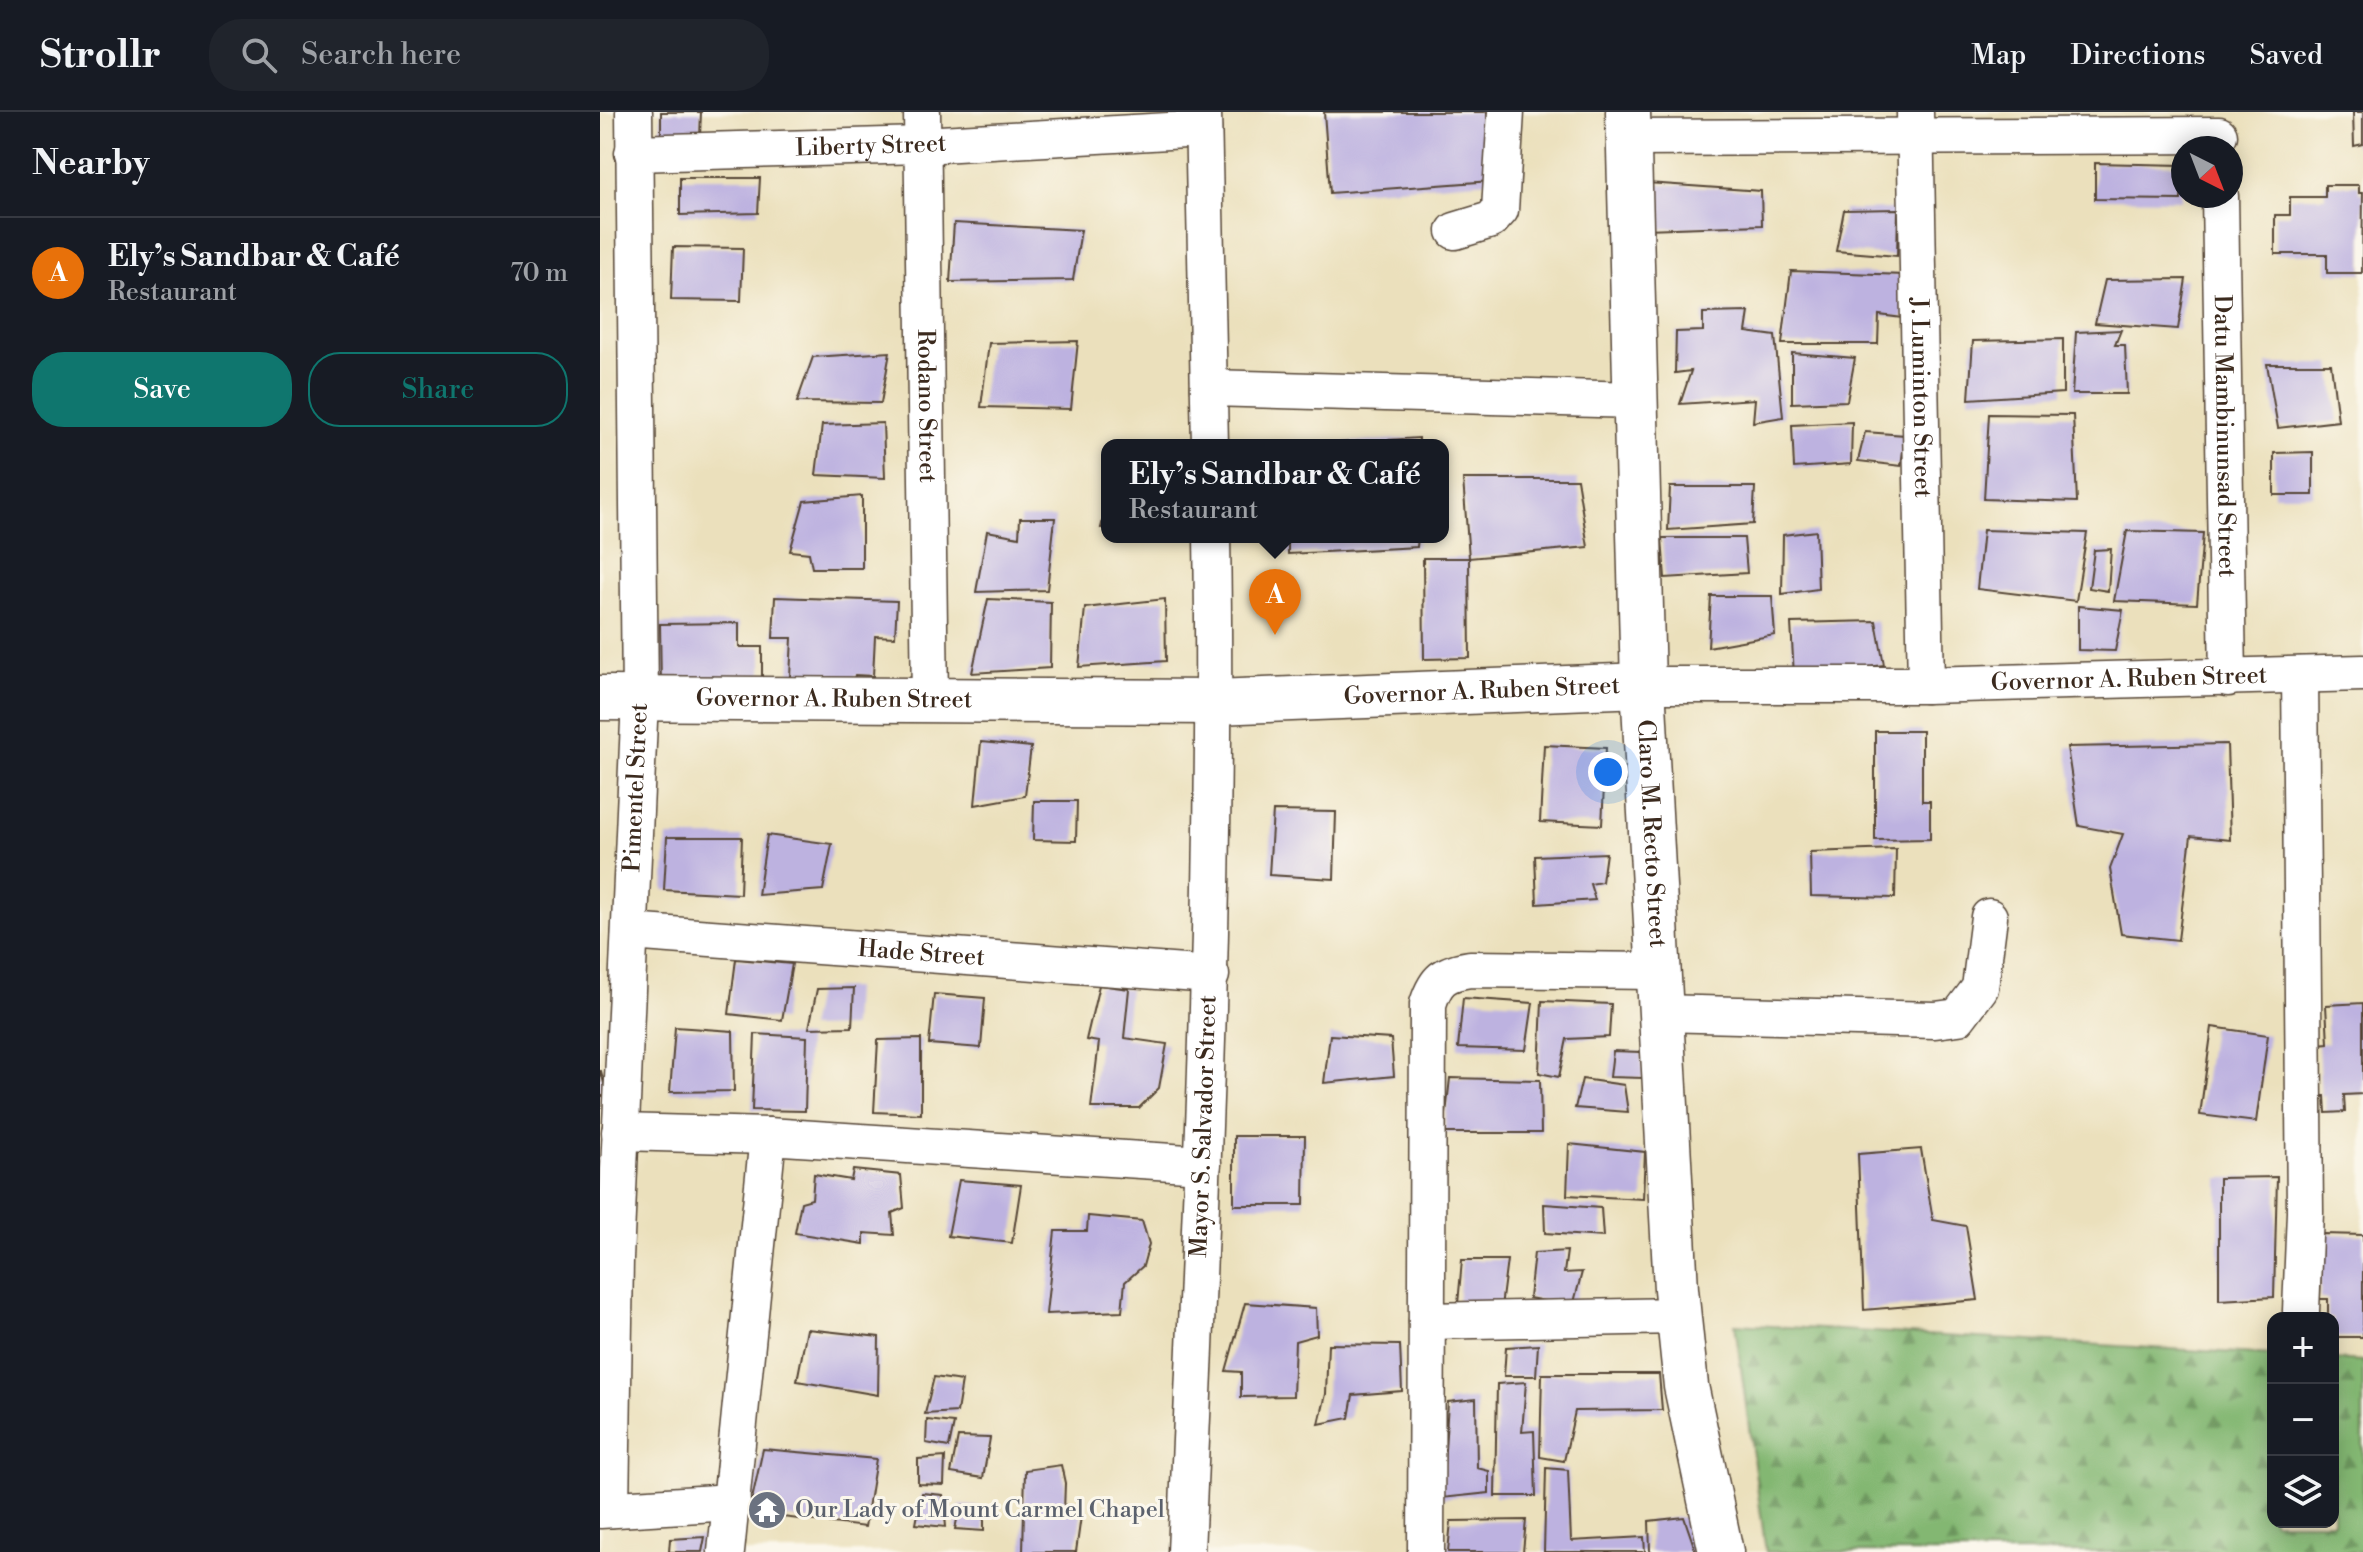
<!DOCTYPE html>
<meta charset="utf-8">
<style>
:root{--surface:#171b24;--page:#20242c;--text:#f1f3f6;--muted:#9ea1a6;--line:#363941;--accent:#0f766e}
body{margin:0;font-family:"Libre Bodoni",serif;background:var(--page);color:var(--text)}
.controls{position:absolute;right:24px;bottom:24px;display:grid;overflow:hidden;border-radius:16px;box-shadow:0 4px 20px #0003}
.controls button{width:72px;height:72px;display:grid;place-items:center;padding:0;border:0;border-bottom:2px solid var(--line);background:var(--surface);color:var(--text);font:40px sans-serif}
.compass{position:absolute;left:1571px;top:24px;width:72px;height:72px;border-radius:50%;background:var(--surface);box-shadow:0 4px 20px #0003;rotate:138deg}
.you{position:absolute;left:1008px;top:660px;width:28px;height:28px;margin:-20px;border:6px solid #fff;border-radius:50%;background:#1a73e8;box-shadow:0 0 0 12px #1a73e833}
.badge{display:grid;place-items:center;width:52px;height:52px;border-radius:50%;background:var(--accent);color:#fff;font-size:26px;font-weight:700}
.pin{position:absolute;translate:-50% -66px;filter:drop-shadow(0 2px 4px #0008)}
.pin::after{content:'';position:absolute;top:42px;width:28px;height:24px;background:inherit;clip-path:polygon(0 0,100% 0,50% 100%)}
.popup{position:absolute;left:501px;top:327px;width:348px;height:104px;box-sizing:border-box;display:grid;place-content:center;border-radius:16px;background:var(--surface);filter:drop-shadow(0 2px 6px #0005);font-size:26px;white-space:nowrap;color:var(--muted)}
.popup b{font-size:30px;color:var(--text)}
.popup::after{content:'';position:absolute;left:50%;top:100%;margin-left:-16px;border:16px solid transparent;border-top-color:var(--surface)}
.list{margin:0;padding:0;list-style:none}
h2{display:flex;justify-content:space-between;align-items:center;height:104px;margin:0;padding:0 32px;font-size:34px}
h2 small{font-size:26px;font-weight:400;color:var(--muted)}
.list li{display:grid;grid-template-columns:52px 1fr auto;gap:24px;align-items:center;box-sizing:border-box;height:112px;padding:0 32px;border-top:2px solid var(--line)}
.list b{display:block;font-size:30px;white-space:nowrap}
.list p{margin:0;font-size:26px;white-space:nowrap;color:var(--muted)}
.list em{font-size:26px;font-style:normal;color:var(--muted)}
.actions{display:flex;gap:16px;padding:24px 32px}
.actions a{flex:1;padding:18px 0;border:2px solid var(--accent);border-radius:32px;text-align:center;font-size:28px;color:var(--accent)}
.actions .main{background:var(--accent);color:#fff}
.icon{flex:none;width:44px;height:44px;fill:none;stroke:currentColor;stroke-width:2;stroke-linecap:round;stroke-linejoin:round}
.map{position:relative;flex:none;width:1763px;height:1440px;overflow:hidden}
header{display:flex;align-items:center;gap:48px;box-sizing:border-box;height:112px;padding:0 40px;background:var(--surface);border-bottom:2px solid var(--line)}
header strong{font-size:38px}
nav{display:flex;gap:44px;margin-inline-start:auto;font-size:28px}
.search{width:560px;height:72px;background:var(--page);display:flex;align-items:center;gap:20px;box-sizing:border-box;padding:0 28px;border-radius:32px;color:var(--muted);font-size:30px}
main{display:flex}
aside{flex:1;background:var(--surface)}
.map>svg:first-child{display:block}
</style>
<header>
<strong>Strollr</strong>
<div class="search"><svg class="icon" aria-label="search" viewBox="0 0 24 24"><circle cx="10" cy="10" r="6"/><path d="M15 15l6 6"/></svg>Search here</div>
<nav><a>Map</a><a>Directions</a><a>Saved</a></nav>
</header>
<main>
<aside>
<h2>Nearby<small></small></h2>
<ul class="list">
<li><span class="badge" style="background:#e8710a">A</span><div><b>Ely’s Sandbar &amp; Café</b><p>Restaurant</p></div><em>70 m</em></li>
</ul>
<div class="actions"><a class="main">Save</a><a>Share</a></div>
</aside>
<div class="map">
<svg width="1763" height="1440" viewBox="0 0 1763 1440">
<defs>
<pattern id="forest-firs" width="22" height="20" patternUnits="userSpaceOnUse" patternTransform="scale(2)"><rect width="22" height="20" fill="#83b772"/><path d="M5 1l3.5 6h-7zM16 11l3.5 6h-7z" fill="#6c955d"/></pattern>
</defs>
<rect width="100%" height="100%" fill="#fbf7ec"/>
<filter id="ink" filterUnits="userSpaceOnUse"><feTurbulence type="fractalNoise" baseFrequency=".0125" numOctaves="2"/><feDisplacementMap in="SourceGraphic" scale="16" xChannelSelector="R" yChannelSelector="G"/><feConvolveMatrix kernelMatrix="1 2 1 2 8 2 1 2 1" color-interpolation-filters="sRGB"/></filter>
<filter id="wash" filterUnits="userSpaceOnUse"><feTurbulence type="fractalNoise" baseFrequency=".006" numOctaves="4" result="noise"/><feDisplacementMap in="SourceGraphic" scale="32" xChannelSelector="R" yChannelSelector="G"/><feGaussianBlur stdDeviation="1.8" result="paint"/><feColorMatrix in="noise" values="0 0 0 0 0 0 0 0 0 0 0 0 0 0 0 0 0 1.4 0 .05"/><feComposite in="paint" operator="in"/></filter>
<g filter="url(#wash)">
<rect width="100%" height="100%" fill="#ebe0bc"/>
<polygon fill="url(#forest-firs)" stroke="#5f7048" stroke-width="2" points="1135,1212 1673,1243 1673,1410 1733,1410 1733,1247 1763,1249 1763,1440 1166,1440"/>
<g id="blocks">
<g fill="#bdb2e0">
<polygon points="61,0 101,0 100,25 61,25"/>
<polygon points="724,0 887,0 891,69 730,81"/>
<polygon points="1753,0 1763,0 1763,32 1754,34"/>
<polygon points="1495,51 1582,53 1581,88 1495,87"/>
<polygon points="80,66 160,66 158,101 80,103"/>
<polygon points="1047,71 1161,79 1162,113 1045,117"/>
<polygon points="1725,73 1759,73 1759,81 1763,81 1762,161 1727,161 1727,142 1675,142 1675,103 1690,103 1690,85 1725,85"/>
<polygon points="1298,97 1297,144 1236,139 1244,98"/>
<polygon points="354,111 481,118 473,168 350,170"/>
<polygon points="73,135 143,136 141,189 71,188"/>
<polygon points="1191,159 1305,163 1303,206 1279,203 1278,232 1182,232"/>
<polygon points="1586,167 1578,217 1495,211 1505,168"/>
<polygon points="1149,200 1146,220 1175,224 1183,305 1153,310 1155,287 1080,292 1091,259 1075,261 1076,220 1103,219 1103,201"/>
<polygon points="1521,218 1515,233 1525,233 1527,282 1472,282 1476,220"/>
<polygon points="1463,227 1463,281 1369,287 1373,229"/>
<polygon points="478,229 471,297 381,295 389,231"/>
<polygon points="290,240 281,291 197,290 213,245"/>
<polygon points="1192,241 1255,246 1247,289 1192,291"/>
<polygon points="1667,252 1731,252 1738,309 1678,316"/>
<polygon points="1389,302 1473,303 1477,390 1384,387"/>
<polygon points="1252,310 1251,352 1194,356 1192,313"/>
<polygon points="283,311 285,366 216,363 222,313"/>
<polygon points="1265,320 1305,323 1301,354 1258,349"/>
<polygon points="819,326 819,333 739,333 739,331"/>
<polygon points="1713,340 1713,383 1674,383 1674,341"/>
<polygon points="863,367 977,367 988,435 869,446"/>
<polygon points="1070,375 1155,375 1153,412 1068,418"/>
<polygon points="262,384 262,456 212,456 209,441 190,439 204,389"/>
<polygon points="506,396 507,416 501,416"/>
<polygon points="420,406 455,406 447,478 376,480 387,419 419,425"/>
<polygon points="1383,418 1487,421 1476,489 1377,477"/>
<polygon points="1216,419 1218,477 1182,482 1183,423"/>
<polygon points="1527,419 1603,421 1597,492 1514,489"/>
<polygon points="688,425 818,425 817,435 688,442"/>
<polygon points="1062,426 1144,426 1147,461 1065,466"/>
<polygon points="1511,437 1508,479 1489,476 1494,438"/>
<polygon points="823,446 869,446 870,546 824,547"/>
<polygon points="1111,484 1172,484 1175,523 1108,535"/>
<polygon points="175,485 297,489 295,525 275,524 273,564 255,563 250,580 200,579 201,565 190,565 192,526 173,526"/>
<polygon points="388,487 451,490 450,556 372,561"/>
<polygon points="565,487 566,549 479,555 485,496"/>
<polygon points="1478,494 1523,498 1515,539 1478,538"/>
<polygon points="1276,509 1284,553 1194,564 1191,511"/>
<polygon points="139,511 139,535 162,535 162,574 61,575 60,512"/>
<polygon points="1275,619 1322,619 1322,689 1330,689 1330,727 1275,728"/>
<polygon points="381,630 431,635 425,684 375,693"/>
<polygon points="1627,632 1630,728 1591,724 1578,828 1521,822 1510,757 1523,722 1479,714 1467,635"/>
<polygon points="944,633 1006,636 1002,713 940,710"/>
<polygon points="434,689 477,689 476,729 433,728"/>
<polygon points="673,699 736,700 734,767 669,763"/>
<polygon points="167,723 232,732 223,778 158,783"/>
<polygon points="67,725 142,725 140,782 64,778"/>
<polygon points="1296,737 1295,786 1211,784 1210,740"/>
<polygon points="1006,741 1002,770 990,772 995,788 937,792 935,744"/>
<polygon points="136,847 192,852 182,908 129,902"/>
<polygon points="499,873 529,877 524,926 567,932 559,976 539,996 491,996 499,930 486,928"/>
<polygon points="254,876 252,915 209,916 217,877"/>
<polygon points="334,882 385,886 381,936 329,932"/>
<polygon points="863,886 933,891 926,938 858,936"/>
<polygon points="942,889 1011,892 1009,925 967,927 959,965 939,961"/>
<polygon points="1763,891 1763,982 1744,983 1745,1000 1726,1001 1725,984 1721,984 1718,932 1728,931 1726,893"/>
<polygon points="75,915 133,919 134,979 70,980"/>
<polygon points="1612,915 1668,923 1656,1010 1600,1003"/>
<polygon points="155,922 207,925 205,999 152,998"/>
<polygon points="730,923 791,927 794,964 724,971"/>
<polygon points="321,927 321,1002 274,1000 278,928"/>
<polygon points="1013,939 1041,940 1043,966 1010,965"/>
<polygon points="0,959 1,959 7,984 0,984"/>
<polygon points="850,966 940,968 941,1021 844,1021"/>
<polygon points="982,967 1024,973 1028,1000 975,996"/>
<polygon points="634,1024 705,1024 704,1093 634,1093"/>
<polygon points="969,1032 1045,1040 1043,1087 967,1083"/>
<polygon points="1321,1037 1333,1108 1366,1114 1378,1188 1264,1198 1258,1042"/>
<polygon points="253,1058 301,1063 304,1096 292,1101 294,1123 264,1121 264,1132 195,1121 201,1090 212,1087 214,1062 251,1068"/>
<polygon points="1677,1065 1674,1185 1619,1188 1619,1066"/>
<polygon points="359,1068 421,1073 412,1131 348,1124"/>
<polygon points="944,1092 1001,1096 1003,1125 945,1121"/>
<polygon points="488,1104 542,1109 549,1132 543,1154 525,1170 522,1199 446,1202 455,1119 487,1119"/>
<polygon points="1722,1122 1763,1123 1763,1225 1733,1225 1733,1206 1728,1206 1728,1187 1720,1187"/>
<polygon points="967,1139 964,1161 982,1160 973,1194 929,1186 934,1141"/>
<polygon points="862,1148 907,1148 901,1195 858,1192"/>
<polygon points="645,1191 716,1196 717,1223 695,1229 693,1284 641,1285 641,1260 626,1259"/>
<polygon points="207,1217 279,1225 278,1283 197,1269"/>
<polygon points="728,1232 800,1233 802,1279 753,1283 749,1306 719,1312 726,1282"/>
<polygon points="938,1233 936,1264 904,1264 906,1235"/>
<polygon points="942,1262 1059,1262 1062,1298 975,1299 964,1349 940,1345"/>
<polygon points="334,1265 362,1269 357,1300 325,1302"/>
<polygon points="926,1270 922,1320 934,1319 936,1384 895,1384 897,1272"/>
<polygon points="876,1287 877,1356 889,1359 889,1381 842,1386 848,1290"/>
<polygon points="327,1308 354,1311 349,1335 326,1331"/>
<polygon points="358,1325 390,1326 383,1366 351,1361"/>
<polygon points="163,1337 276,1347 265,1415 149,1401"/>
<polygon points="345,1345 344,1373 318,1372 318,1347"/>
<polygon points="461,1353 465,1371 464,1400 482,1397 476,1440 423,1440 425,1358"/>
<polygon points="946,1356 968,1358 971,1429 1044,1425 1045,1440 944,1440"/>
<polygon points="322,1381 343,1383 346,1415 316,1412"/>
<polygon points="360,1393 384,1395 384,1419 355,1417"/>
<polygon points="1084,1405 1096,1440 1050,1440 1049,1409"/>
<polygon points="926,1408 923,1440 848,1440 851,1409"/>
<polygon points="105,1425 102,1440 69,1440 70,1427"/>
</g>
</g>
</g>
<g filter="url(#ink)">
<use href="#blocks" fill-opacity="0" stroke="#554536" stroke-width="2"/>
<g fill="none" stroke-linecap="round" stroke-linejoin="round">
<g stroke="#554536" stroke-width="39">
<g id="minor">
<path id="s1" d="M322 0 330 589"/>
<polyline points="603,0 610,333"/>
<path id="s2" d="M1315 0 1326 573"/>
<polyline points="1028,26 1619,23"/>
<path id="s3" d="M33 41 322 33 603 17"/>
<path id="s4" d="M1620 84 1628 566"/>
<polyline points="855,119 891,108 900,98 906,0"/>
<polyline points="609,276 1035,288"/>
<polyline points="1700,563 1705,1100 1701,1199"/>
<path id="s5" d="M1043 573H1326L1763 561"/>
<path id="s6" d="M30 820 611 863"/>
<polyline points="1059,901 1335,908 1358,905 1380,876 1389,805"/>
<polyline points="20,1020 168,1024 603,1052"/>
<polyline points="827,1209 1078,1204"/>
<path id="s7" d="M11 1397 15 1147 40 587 34 0"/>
<polyline points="0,1398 132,1390"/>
<polyline points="126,1440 168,1024"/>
<path id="s8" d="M586 1440C601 1102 618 764 612 425"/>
<path d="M826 1440 828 892C836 867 844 861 870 857L1057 859"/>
</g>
</g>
<g stroke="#554536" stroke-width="47">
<g id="major">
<path id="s9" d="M1028 0 1043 573 1076 1177 1086 1274 1121 1440"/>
<path id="s10" d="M0 586 615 590 1043 573"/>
</g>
</g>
<use href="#minor" stroke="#fff" stroke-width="36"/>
<use href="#major" stroke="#fff" stroke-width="44"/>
</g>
</g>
<defs>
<g id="temple-disc" transform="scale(2)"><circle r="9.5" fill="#6b7280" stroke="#fbf7ec"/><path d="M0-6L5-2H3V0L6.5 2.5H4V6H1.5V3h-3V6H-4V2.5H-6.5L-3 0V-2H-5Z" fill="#fff"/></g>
</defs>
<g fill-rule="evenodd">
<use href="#temple-disc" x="167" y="1398"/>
</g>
<g text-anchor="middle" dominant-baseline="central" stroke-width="6" stroke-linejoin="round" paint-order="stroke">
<g font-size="24" fill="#3b2a1e" stroke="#fbf7ec">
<text stroke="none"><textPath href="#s3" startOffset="238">Liberty Street</textPath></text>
<text stroke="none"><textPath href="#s2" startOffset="286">J. Luminton Street</textPath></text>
<text stroke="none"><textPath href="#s1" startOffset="294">Rodano Street</textPath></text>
<text stroke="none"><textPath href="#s4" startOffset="240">Datu Mambinunsad Street</textPath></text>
<text stroke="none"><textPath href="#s5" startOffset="486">Governor A. Ruben Street</textPath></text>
<text stroke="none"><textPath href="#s10" startOffset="882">Governor A. Ruben Street</textPath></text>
<text stroke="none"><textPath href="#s10" startOffset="234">Governor A. Ruben Street</textPath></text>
<text stroke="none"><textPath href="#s7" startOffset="722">Pimentel Street</textPath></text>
<text stroke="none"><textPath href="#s9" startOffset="722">Claro M. Recto Street</textPath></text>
<text stroke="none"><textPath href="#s6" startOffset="292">Hade Street</textPath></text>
<text stroke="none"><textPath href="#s8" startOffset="426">Mayor S. Salvador Street</textPath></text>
</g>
<g font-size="24" fill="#5b616d" stroke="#fbf7ec" text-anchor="start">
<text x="195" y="1398">Our Lady of Mount Carmel Chapel</text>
</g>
</g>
</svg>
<div class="controls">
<button>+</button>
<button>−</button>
<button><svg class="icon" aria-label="layers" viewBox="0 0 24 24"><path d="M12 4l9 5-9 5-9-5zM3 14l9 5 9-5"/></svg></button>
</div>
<svg class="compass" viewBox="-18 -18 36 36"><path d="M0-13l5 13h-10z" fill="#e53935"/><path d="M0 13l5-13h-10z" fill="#9ea1a6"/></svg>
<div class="you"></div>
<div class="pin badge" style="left:675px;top:523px;background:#e8710a">A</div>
<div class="popup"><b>Ely’s Sandbar &amp; Café</b>Restaurant</div>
</div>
</main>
